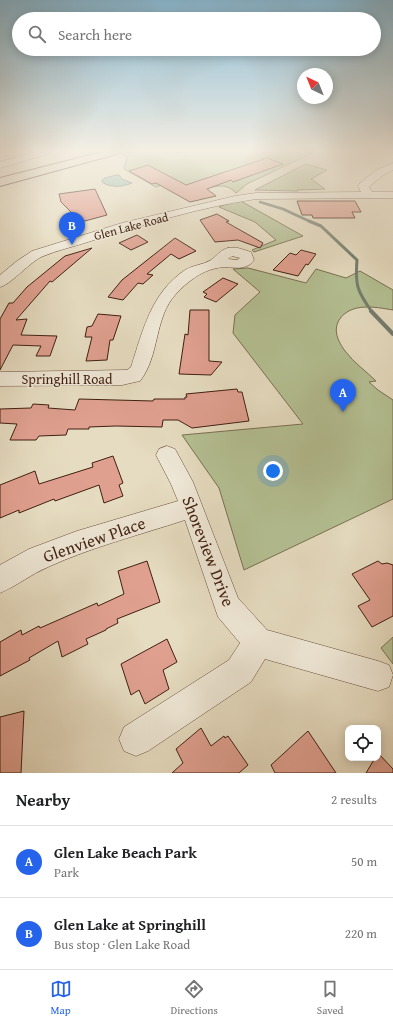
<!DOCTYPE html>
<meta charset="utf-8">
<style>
:root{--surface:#fff;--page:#f6f6f6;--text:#202124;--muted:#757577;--line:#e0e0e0;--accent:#2563eb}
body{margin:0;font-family:"Gentium Book Plus",serif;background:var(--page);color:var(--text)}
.controls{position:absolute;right:12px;bottom:12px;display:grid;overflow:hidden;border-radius:8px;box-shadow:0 2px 10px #0003}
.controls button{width:36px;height:36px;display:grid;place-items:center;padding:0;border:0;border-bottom:1px solid var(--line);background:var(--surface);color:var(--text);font:20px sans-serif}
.compass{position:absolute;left:297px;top:68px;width:36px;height:36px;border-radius:50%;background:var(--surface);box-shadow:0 2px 10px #0003;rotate:317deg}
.you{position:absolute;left:273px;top:471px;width:14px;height:14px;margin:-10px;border:3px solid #fff;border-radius:50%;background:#1a73e8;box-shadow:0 0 0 6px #1a73e833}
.badge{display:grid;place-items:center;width:26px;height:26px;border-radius:50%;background:var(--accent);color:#fff;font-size:13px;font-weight:700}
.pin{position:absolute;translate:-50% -33px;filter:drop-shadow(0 1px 2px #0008)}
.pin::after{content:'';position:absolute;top:21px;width:14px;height:12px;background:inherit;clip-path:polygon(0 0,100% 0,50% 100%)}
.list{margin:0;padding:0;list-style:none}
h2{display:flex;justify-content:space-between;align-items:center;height:52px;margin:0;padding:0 16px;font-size:17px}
h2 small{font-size:13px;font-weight:400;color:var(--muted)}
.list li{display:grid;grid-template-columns:26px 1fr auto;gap:12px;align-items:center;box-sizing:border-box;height:72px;padding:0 16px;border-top:1px solid var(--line)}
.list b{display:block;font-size:15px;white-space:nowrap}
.list p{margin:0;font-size:13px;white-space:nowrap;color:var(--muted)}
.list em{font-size:13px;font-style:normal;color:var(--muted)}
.icon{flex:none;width:22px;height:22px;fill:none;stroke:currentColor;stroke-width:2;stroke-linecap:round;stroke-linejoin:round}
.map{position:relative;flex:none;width:393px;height:773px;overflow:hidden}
.search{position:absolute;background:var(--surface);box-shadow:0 2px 10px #0003;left:12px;right:12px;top:12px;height:44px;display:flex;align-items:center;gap:10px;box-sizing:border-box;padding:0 14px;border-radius:22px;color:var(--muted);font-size:15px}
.sheet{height:196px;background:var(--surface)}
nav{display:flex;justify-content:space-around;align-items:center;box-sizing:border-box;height:56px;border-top:1px solid var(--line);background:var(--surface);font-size:11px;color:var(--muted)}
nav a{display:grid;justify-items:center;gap:2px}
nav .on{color:var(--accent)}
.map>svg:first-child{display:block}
</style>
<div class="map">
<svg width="393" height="773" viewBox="0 0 393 773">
<rect width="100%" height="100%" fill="#e6dcc1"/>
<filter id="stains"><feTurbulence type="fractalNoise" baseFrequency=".005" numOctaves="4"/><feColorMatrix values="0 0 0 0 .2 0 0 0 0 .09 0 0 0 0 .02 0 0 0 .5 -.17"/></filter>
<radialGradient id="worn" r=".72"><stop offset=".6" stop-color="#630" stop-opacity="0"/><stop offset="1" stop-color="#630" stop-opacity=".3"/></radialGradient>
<g fill="#b4c093" stroke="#7a7052">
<path d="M126 152H314L247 184 236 193C225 181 212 187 198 192L176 180 156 187 124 169 127 157 120 153Z"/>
<polygon points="306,164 327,170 311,179 325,189 297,190 298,191 255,190"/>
<polygon points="239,200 303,236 254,252 252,250 276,240 255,222 219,207"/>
<path d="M248 268 306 283 316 269 346 278 360 271 393 290V310C375 307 351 302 339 320 333 331 338 341 345 351 354 363 366 371 376 381L369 382 378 390 393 400V499L244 570 219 488 182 435 303 424 233 333 235 315 260 292 233 269Z"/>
<polygon points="393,637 393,664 381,648"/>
</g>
<path fill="#97bcae" stroke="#757d6f" d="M116 175H119L122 179 132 183C123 187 110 188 102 182V180L105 178Z"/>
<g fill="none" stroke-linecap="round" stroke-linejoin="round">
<polyline stroke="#757d6f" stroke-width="2.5" points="260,202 283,209 311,222"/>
<path stroke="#757d6f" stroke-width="3" d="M309 221 321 226 357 260C355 285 357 291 372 312"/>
<polyline stroke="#757d6f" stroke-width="4" points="371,311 393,334"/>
</g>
<g fill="#e0a090" stroke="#411f11">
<polygon points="267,158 283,164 233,182 231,180 207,189 216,196 190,202 156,183 152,184 129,171 148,165 186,185"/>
<polygon points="95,189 107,215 81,222 61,202 59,194"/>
<polygon points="297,201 355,201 361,212 352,212 355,218 313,218 312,215 302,215"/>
<polygon points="217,214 229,221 226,222 263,243 260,248 238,240 215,242 200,220"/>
<polygon points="137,235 148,242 131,250 119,243"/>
<polygon points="175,238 196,251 179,259 171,254 147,274 153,275 143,284 138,283 123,300 108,297 122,280"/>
<polygon points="92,248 52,282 50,281 16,320 27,319 21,335 57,336 50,356 36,356 41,346 13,345 0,370 0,319 9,303 13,303 27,287 65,256"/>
<polygon points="301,250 316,254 308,265 306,264 298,276 273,270 290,253 296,255"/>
<polygon points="223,278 238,284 216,302 204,297 207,294 203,292"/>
<polygon points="190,310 209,310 209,361 222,362 211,375 179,374 185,334 188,335"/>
<polygon points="98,314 121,316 113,340 110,340 107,360 86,361 92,337 85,337 87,327 92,326"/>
<polygon points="237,389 238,392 242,392 249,421 192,428 178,420 163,420 162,427 116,426 89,427 89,429 68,429 66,435 39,436 36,440 10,440 17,424 0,423 0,409 31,408 33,404 49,405 48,408 75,410 79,399 153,401 154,399 185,399 185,397 187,397 186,394"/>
<polygon points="113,456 123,483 119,485 123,496 104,503 99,485 55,501 54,499 19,513 19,510 0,518 0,485 35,471 39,484 93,467 92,463"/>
<polygon points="147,561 160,602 117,619 118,623 106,629 106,630 86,639 88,644 62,657 58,641 29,658 30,660 0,676 0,642 21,630 22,635 39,626 40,628 97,603 98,606 124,594 118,571"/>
<polygon points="378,561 382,564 387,563 393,565 393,616 372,627 358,606 370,600 352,574"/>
<polygon points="167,639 177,662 163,670 169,689 145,704 139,690 131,695 121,664"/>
<polygon points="24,711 21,773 0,773 0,717"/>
<polygon points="201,728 211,746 224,736 225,738 228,736 248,765 239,773 172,773 183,763 176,749"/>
<polygon points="308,731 336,773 275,773 271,765"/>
<polygon points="378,753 393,769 393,773 366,773 375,758 378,758"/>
</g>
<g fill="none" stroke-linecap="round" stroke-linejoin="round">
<g stroke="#6a4e3d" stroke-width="1">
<g id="minor">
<polygon points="36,152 50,152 48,154 0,168 0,162"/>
<path d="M393 163V170L383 175 369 187 372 192H393V198L256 199C201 207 146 224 94 240 77 246 57 250 41 257 28 264 10 285 0 287V275L17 261 32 251 122 223 235 196 256 193 361 192 358 186 359 184 375 171Z"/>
<path d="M228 248H238L251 252 254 260C245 273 230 265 217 268 201 271 187 282 176 294 154 317 160 356 140 381L122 385 0 386V372L127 370 131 367C143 330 151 293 185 270 193 265 203 265 211 260 217 256 220 250 228 248ZM232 256 240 258 237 260 228 259Z"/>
<path d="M167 446 175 449 193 482 238 598 267 630 378 661 389 665 393 675 389 687 378 691 265 659 251 682 148 751 136 756 124 751 119 739 124 727 229 660 240 643 218 617 185 520C139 535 92 547 48 567 31 574 17 586 0 593V565L29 549 77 531 178 501 171 484 156 455 159 449Z"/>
</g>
</g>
<g stroke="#411f11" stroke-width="2">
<polygon id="major" points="102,152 119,152 117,154 0,186 0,178"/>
</g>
<use href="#minor" fill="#efe8d7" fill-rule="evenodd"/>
<use href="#major" fill="#e6dcc1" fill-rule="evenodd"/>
</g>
<linearGradient id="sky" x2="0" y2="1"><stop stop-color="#87b7d1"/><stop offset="0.58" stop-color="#f4efe3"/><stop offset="1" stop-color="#f4efe3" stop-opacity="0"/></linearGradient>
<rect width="393" height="260" fill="url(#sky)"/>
<g text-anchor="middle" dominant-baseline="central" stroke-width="3" stroke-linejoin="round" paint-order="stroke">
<g font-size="12" fill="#411f11" stroke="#efe8d7">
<text transform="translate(131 226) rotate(-15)">Glen Lake Road</text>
</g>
<g font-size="14" fill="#411f11" stroke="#efe8d7">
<text x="67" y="379">Springhill Road</text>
</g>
<g font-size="17" fill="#411f11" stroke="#efe8d7">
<text transform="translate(94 539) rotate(-19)">Glenview Place</text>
<text transform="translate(209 551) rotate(69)">Shoreview Drive</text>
</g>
</g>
<rect width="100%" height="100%" filter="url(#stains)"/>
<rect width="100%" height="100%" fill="url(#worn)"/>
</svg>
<div class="controls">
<button><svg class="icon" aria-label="locate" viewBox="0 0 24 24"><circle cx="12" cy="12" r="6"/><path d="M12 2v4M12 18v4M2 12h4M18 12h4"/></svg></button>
</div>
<svg class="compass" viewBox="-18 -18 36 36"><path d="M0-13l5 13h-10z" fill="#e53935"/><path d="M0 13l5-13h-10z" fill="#757577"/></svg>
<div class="you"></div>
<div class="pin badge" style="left:343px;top:412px">A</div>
<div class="pin badge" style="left:72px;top:245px">B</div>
<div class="search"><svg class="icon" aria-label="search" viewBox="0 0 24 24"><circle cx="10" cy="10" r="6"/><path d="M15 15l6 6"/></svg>Search here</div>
</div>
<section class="sheet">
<h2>Nearby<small>2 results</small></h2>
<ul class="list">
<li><span class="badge">A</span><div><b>Glen Lake Beach Park</b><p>Park</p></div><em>50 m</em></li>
<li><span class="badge">B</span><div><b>Glen Lake at Springhill</b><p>Bus stop · Glen Lake Road</p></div><em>220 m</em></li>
</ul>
</section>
<nav>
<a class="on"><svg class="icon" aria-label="map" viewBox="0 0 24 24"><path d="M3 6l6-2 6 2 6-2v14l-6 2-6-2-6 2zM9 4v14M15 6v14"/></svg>Map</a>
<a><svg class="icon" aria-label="directions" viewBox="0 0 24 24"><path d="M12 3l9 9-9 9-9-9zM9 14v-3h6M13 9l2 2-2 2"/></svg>Directions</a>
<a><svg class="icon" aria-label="saved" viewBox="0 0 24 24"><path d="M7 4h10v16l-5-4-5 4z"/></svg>Saved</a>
</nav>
